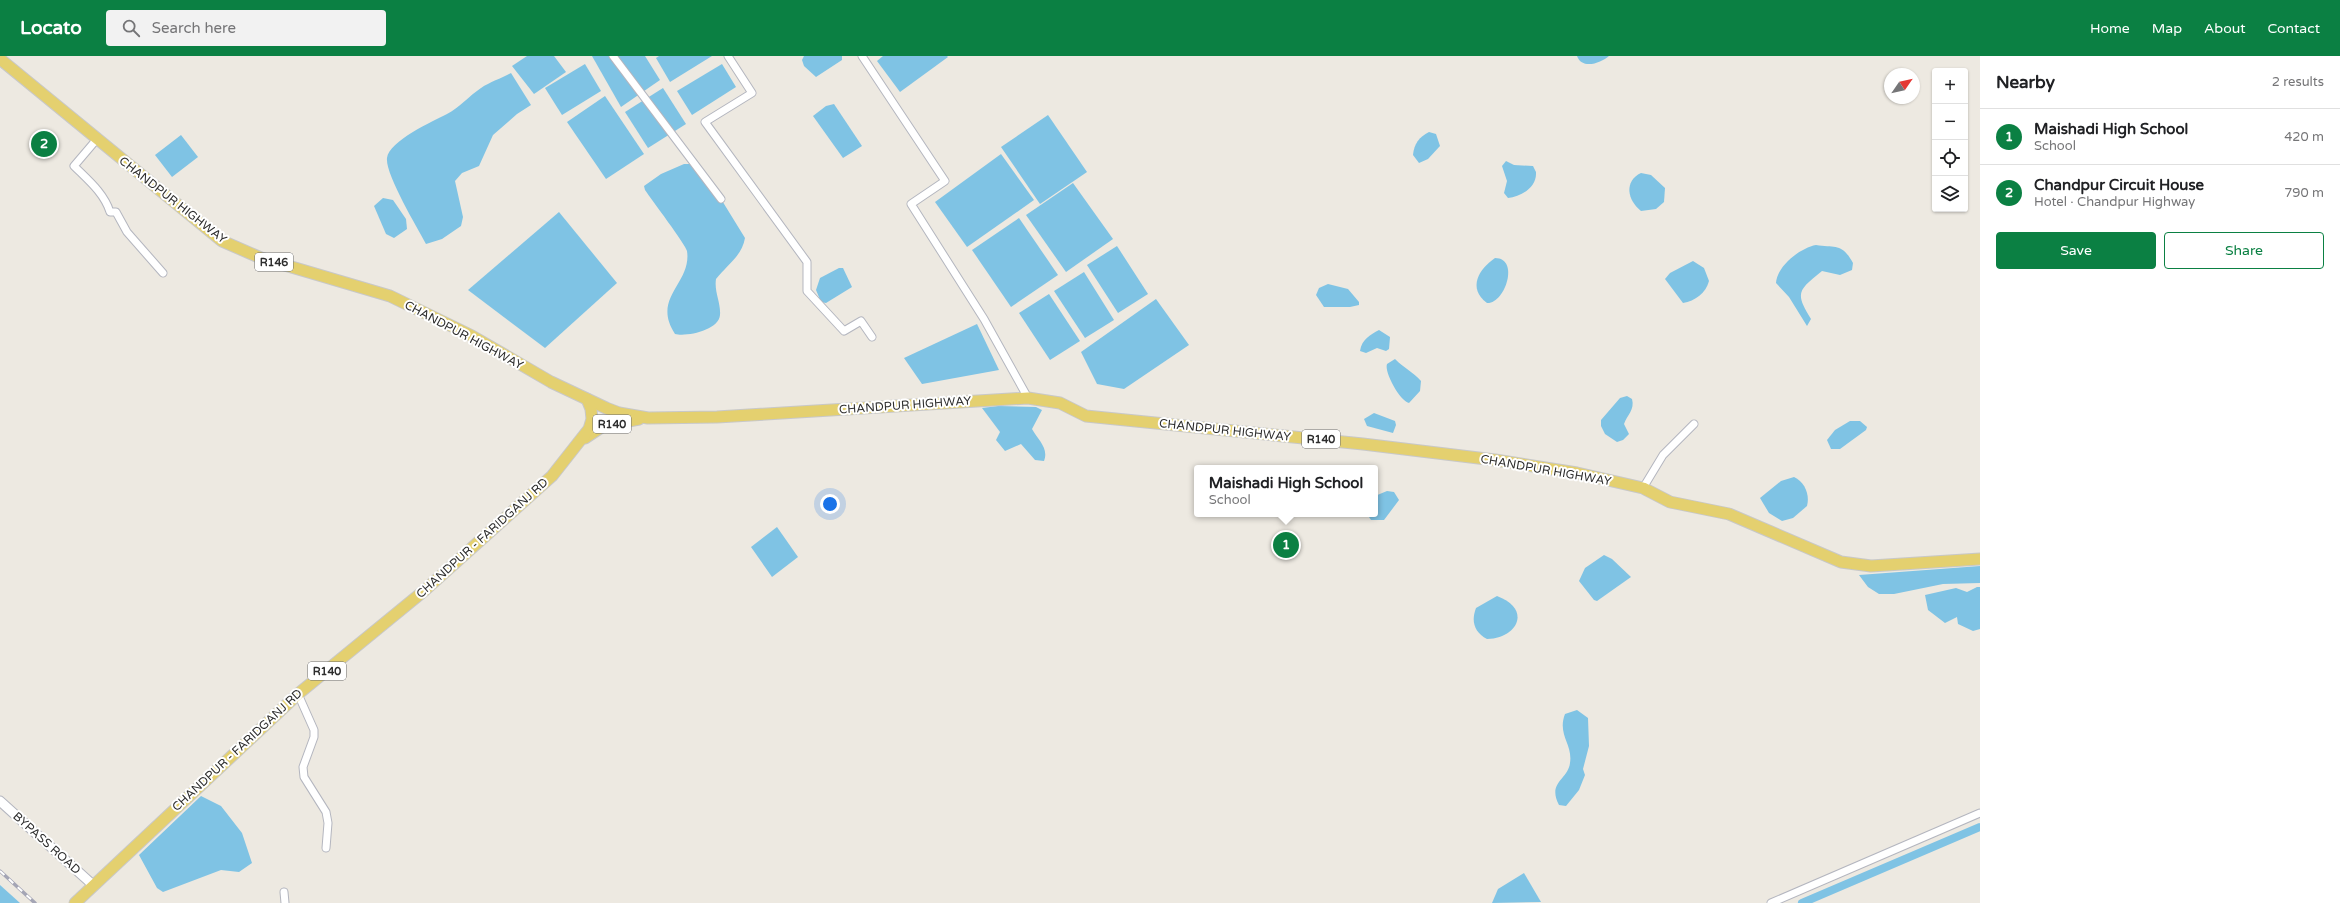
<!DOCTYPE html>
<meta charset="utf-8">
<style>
:root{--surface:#fff;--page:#f2f2f2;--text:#202124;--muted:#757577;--line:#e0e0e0;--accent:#0b8043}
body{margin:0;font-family:"Varela Round",sans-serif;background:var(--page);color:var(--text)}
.controls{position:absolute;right:12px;top:12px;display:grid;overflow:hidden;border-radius:4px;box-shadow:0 1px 3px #0004}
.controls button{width:36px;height:36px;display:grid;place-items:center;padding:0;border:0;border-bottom:1px solid var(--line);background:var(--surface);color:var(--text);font:20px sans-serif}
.compass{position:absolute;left:1884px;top:12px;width:36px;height:36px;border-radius:50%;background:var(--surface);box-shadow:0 1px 3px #0004;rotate:56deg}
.you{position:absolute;left:830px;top:448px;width:14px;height:14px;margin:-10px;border:3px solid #fff;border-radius:50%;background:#1a73e8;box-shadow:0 0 0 6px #1a73e833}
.badge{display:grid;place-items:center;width:26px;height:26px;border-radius:50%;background:var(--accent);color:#fff;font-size:13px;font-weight:700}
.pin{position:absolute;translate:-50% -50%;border:2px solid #fff;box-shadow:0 1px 4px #0006}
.popup{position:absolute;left:1194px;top:409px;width:184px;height:52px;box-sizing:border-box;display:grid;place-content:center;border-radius:4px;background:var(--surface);filter:drop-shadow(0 1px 3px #0005);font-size:13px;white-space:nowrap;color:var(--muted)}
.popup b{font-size:15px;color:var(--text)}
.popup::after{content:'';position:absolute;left:50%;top:100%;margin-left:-8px;border:8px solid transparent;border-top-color:var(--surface)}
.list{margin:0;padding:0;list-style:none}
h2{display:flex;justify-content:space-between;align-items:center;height:52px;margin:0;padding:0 16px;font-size:17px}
h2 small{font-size:13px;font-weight:400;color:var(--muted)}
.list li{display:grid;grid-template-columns:26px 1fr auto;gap:12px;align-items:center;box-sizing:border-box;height:56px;padding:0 16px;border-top:1px solid var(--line)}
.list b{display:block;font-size:15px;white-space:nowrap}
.list p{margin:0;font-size:13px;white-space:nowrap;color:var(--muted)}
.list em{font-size:13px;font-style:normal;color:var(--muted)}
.actions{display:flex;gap:8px;padding:12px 16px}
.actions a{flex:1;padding:9px 0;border:1px solid var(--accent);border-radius:4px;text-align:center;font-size:14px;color:var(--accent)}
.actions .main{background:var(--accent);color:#fff}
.icon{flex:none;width:22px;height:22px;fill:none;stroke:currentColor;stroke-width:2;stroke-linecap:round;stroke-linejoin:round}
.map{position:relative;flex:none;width:1980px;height:847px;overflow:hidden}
header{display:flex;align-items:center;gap:24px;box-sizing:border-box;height:56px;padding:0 20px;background:var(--accent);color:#fff}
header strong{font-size:19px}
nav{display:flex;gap:22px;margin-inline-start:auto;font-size:14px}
.search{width:280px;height:36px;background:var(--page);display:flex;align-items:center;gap:10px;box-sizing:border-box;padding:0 14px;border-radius:4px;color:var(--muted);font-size:15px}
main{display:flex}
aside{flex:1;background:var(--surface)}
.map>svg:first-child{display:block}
</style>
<header>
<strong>Locato</strong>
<div class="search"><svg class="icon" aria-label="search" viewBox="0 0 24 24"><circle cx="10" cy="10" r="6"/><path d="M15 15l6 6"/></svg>Search here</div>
<nav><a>Home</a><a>Map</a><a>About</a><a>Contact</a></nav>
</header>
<main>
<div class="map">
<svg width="1980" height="847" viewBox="0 0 1980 847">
<rect width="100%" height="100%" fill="#ede9e1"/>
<g fill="#7fc3e4">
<polygon points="527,0 554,0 566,16 534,38 512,10"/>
<polygon points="592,0 645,0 660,24 621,51"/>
<polygon points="659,0 712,0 670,26 656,2"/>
<polygon points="804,0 842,0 842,4 816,21 804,10 802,4"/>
<polygon points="883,0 947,0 948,1 900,36 877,5"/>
<path d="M1577 0H1609C1601 7 1582 14 1577 0Z"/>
<polygon points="585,8 601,35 562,59 545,32"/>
<polygon points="722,8 736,31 692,59 677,35"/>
<path d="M511 17 531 49 517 58 493 79 479 110 462 117 455 125 463 161 461 170 442 183 426 188C417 171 385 118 387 102 389 85 433 65 447 58 459 52 469 40 481 32 490 26 502 22 511 17Z"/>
<polygon points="663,32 686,68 648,92 625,56"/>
<polygon points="605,40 644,98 606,123 567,66"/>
<polygon points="834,48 862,90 843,102 813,60 826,50"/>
<polygon points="1048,59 1087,116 1040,148 1001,91"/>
<path d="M1429 76 1436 78 1440 90 1428 103 1419 107 1413 99C1414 88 1419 81 1429 76Z"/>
<polygon points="181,79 198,101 172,121 155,99"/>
<polygon points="1001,98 1034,144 967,191 935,146"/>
<path d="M1506 105 1514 109 1533 110 1536 116C1537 132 1521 140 1508 142L1504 137 1507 125 1502 110Z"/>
<path d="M684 108H690L695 112 721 143 745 182C742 200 727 209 716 223 714 236 721 247 720 259 719 274 687 281 675 278 651 241 692 228 687 195 686 189 651 143 645 134L644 130 661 118Z"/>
<path d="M1641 117 1651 119 1665 132 1664 146 1656 153 1641 155C1627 144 1624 125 1641 117Z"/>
<polygon points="1073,127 1113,183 1066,216 1026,159"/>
<polygon points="383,142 393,144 406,163 407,173 394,182 386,178 374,150"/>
<polygon points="559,156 617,227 545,292 468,234"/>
<polygon points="1019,162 1058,219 1011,251 972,194"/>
<path d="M1816 189C1836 192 1842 187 1853 207L1852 214 1840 219 1822 215C1799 234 1794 236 1811 263L1807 270 1789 241 1776 227C1777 210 1800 192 1816 189Z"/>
<polygon points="1117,190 1148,238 1118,257 1087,209"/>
<path d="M1495 202C1520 202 1505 248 1487 247 1467 232 1479 213 1495 202Z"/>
<path d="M1693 205 1704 212 1709 225C1706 237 1695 245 1683 247L1665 223 1670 217Z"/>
<polygon points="839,212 843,212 852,231 826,247 821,246 816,234 820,222"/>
<polygon points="1084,216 1114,264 1085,282 1054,235"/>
<polygon points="1328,228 1348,233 1359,246 1359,249 1350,251 1324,251 1316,239 1319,232"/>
<polygon points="1049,238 1080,285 1050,304 1019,257"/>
<polygon points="1156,243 1189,289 1124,333 1097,328 1081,296"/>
<polygon points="977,268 999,314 922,328 904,302"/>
<path d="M1379 274 1390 281 1389 293 1386 295 1377 292 1366 297 1360 295C1362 283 1370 279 1379 274Z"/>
<path d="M1395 303C1404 312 1413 316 1421 325L1420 335 1409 347C1400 345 1384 316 1387 308Z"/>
<path d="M1627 340 1632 343C1635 354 1627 359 1624 368L1629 378 1623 384 1617 386 1605 378 1601 370V364L1620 342Z"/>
<path d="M998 350 1036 351 1042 354 1032 373C1038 384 1049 392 1044 405L1035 404 1021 388 1005 395 996 384 1000 376 982 352Z"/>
<polygon points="1374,357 1395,365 1396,369 1393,377 1367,370 1364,363"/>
<polygon points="1850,365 1860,365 1867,371 1866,374 1840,393 1831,393 1827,384 1835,374"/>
<path d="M1794 421C1805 426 1810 439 1807 450L1793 462 1782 465 1769 457 1760 442 1781 425Z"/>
<polygon points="1387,435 1394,436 1399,444 1384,464 1371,464 1367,458 1375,458 1375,440"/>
<polygon points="777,471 798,501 772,521 751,491"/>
<polygon points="1604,499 1612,503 1631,521 1597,545 1594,544 1579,525 1585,512"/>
<polygon points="1980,510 1980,527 1943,528 1894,538 1879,538 1868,531 1859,519"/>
<polygon points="1977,531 1980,531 1980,573 1973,575 1958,568 1957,561 1945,567 1928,554 1925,539 1956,532 1967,536"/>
<path d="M1497 540C1532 553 1518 582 1487 583 1474 576 1471 565 1476 552Z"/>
<path d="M1577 654 1588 662 1589 690 1583 713 1585 719 1579 734 1566 750 1559 749C1547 726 1568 724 1570 707 1573 688 1557 679 1565 658Z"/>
<polygon points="201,740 221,750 242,777 252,807 239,816 221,814 163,836 157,832 139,799"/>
<polygon points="1524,817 1541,846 1492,847 1498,833"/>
<polygon points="0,829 20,847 0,847"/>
</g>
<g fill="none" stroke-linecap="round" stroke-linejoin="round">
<polyline stroke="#7fc3e4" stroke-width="8" points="1802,847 1980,771"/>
<g stroke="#b4b6bf" stroke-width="9">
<g id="minor">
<polyline points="613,0 721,143"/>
<polyline points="728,0 752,37 705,66 807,206 807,235 844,275 861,265 872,281"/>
<polyline points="862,0 945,125 911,148 984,263 1028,342"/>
<path d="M97 83 74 110C88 124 104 137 110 156H116L127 176 163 217"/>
<polyline points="1643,432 1663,399 1694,368"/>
<polyline points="298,638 314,674 314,681 303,711 304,721 326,756 328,767 326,792"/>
<polyline points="284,836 285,847"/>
<polyline points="1771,847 1980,757"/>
</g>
</g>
<g stroke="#b4b6bf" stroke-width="11">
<polyline id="tertiary" points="0,745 93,829"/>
</g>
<g stroke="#c8c8c8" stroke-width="13">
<g id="primary">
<polyline points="0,3 222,185 261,202 390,240 472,280 551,326 606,352 619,357 648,362 717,361 1028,342 1060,347 1086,360 1363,388 1495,404 1577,417 1643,432 1670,446 1729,458 1841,506 1871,510 1980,503"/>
<polyline points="585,382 603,370 639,363"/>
<polyline points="75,847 298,638 425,534 552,420 589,373 592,363 591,353 587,343"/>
</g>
</g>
<use href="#minor" stroke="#fff" stroke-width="7"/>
<use href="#tertiary" stroke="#fff" stroke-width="9"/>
<use href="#primary" stroke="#e4d06f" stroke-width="11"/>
<g stroke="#a4a5b5" stroke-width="3.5">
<polyline id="rail" points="0,815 35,847"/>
</g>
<use href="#rail" stroke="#fff" stroke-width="2" stroke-dasharray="6" stroke-linecap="butt"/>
</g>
<g text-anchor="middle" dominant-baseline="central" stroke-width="4" stroke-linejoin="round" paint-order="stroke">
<g fill="#fff" stroke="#6c6c6c" stroke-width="1">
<rect x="255" y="197" width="38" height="18" rx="3"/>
<rect x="593" y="359" width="38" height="18" rx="3"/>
<rect x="1302" y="374" width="38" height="18" rx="3"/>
<rect x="308" y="606" width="38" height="18" rx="3"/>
</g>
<g font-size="11" font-weight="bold" fill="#2d2d2d">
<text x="274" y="206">R146</text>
<text x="612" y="368">R140</text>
<text x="1321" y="383">R140</text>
<text x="327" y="615">R140</text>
</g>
<g font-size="12" fill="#2d2d2d" stroke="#fff">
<text transform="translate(173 144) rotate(38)">CHANDPUR HIGHWAY</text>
<text transform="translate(464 279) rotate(28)">CHANDPUR HIGHWAY</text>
<text transform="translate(905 349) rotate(-4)">CHANDPUR HIGHWAY</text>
<text transform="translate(1225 374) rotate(6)">CHANDPUR HIGHWAY</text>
<text transform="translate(1546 414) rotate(10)">CHANDPUR HIGHWAY</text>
<text transform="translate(482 482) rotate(-42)">CHANDPUR - FARIDGANJ RD</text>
<text transform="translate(237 694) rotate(-43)">CHANDPUR - FARIDGANJ RD</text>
<text transform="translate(47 787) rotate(42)">BYPASS ROAD</text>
</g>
</g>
</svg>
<div class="controls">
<button>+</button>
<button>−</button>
<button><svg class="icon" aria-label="locate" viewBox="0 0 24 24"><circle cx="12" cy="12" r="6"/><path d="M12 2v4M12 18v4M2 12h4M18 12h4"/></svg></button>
<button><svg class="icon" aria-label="layers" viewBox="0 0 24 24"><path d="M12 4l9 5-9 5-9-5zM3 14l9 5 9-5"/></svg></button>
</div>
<svg class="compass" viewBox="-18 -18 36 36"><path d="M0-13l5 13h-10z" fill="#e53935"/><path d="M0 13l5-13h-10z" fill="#757577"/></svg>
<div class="you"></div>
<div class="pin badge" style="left:1286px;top:489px">1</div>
<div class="popup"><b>Maishadi High School</b>School</div>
<div class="pin badge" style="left:44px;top:88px">2</div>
</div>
<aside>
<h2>Nearby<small>2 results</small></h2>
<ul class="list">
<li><span class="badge">1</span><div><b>Maishadi High School</b><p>School</p></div><em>420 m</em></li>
<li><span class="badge">2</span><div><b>Chandpur Circuit House</b><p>Hotel · Chandpur Highway</p></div><em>790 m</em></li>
</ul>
<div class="actions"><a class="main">Save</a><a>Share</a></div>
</aside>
</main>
